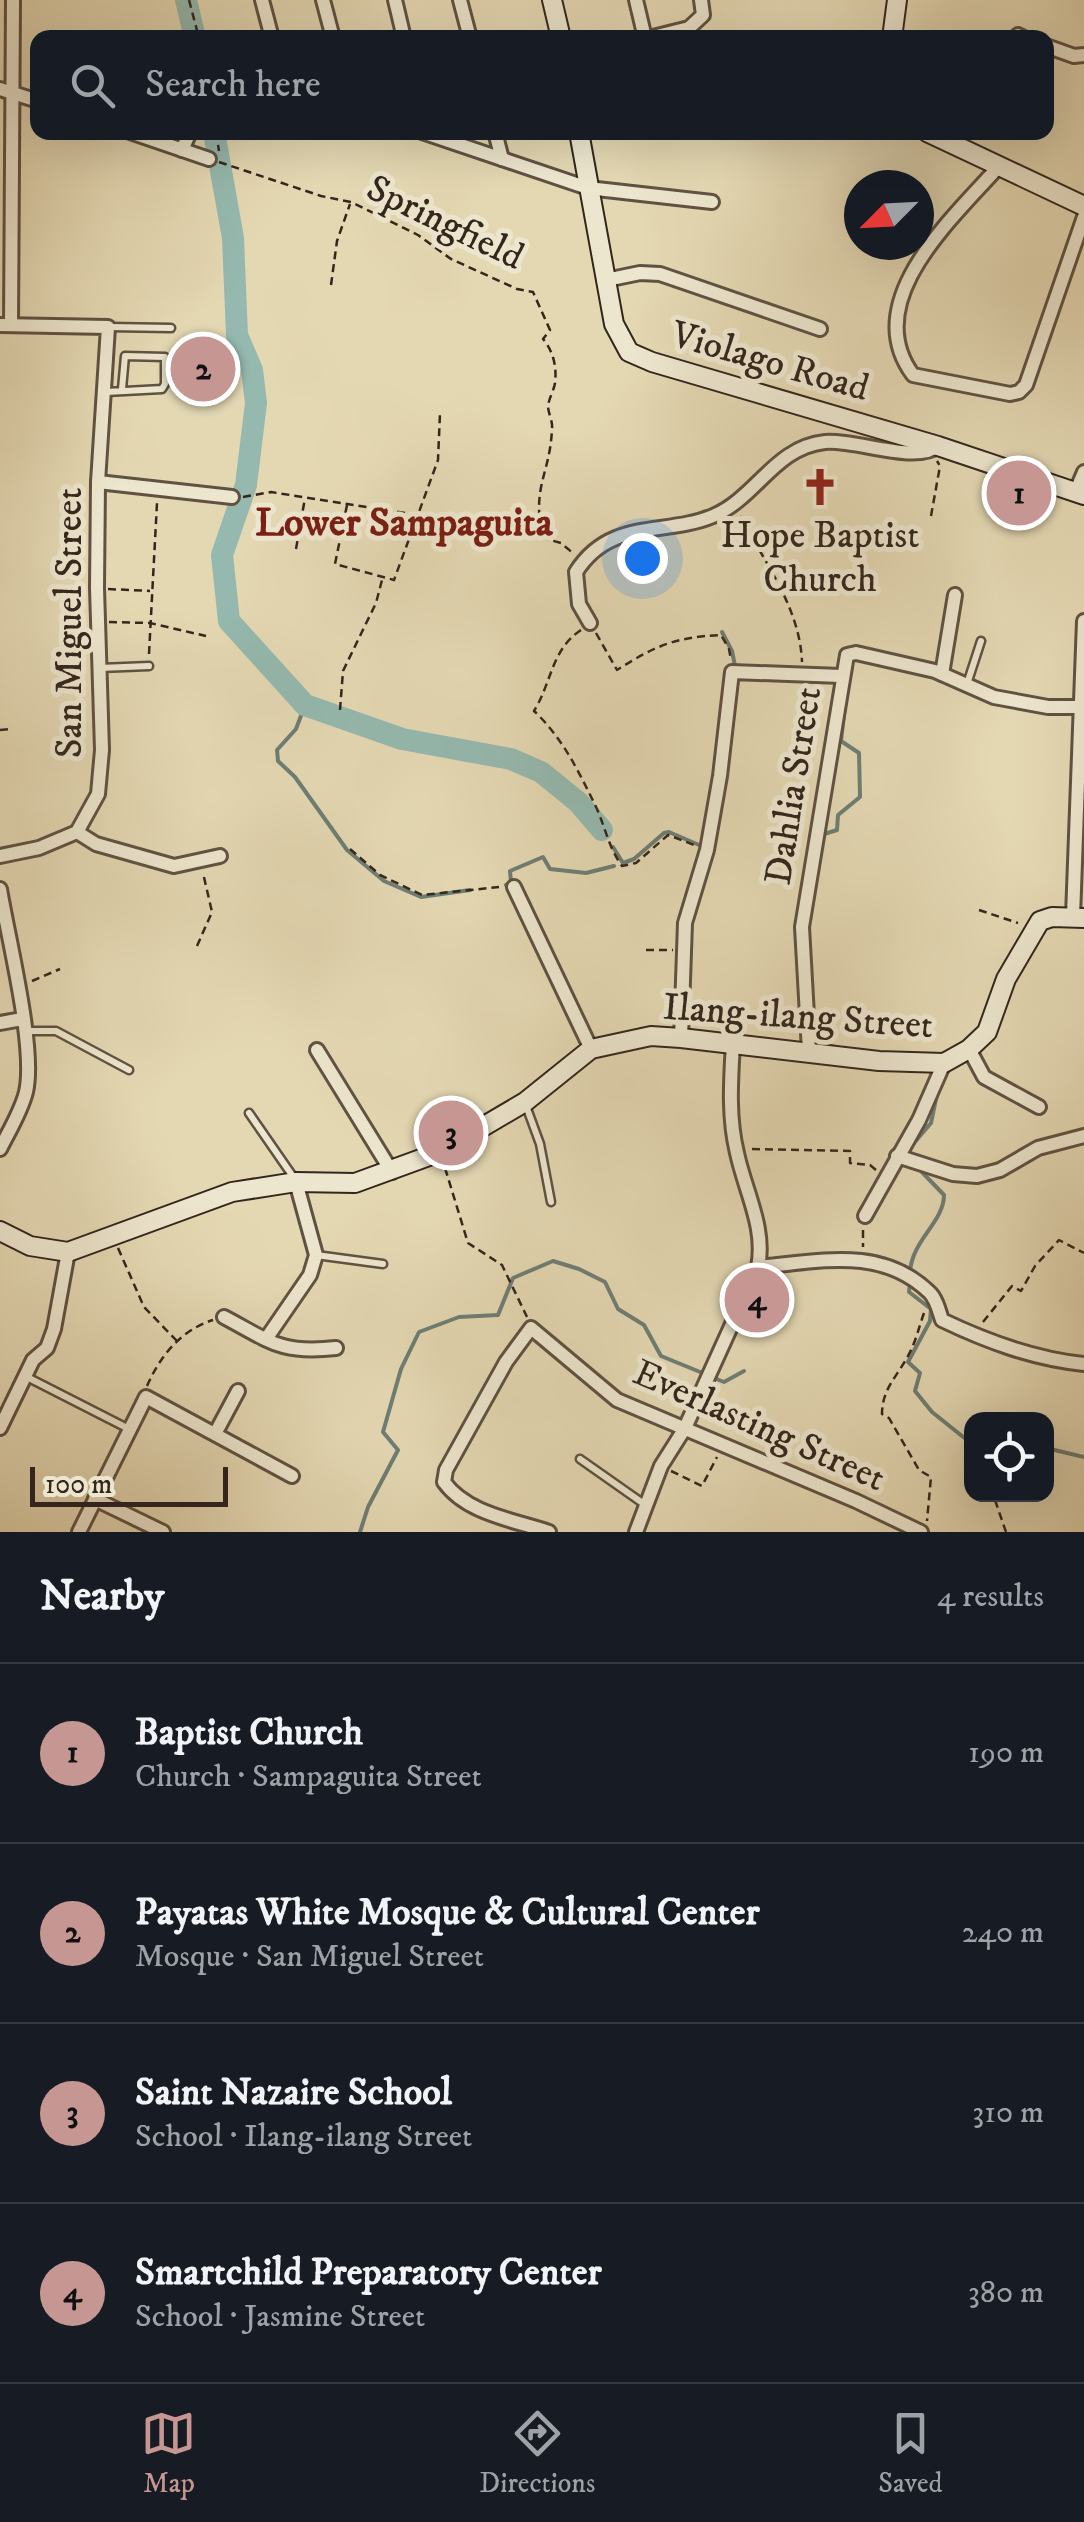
<!DOCTYPE html>
<meta charset="utf-8">
<style>
:root{--surface:#171b24;--page:#242831;--text:#f1f3f6;--muted:#9ea1a6;--line:#363941;--accent:#c59692}
body{margin:0;font-family:"IM FELL DW Pica",serif;background:var(--page);color:var(--text)}
.controls{position:absolute;right:30px;bottom:30px;display:grid;overflow:hidden;border-radius:20px;box-shadow:0 10px 40px #0002}
.controls button{width:90px;height:90px;display:grid;place-items:center;padding:0;border:0;border-bottom:2px solid var(--line);background:var(--surface);color:var(--text);font:50px sans-serif}
.compass{position:absolute;left:844px;top:170px;width:90px;height:90px;border-radius:50%;background:var(--surface);box-shadow:0 10px 40px #0002;rotate:246deg}
.scale{position:absolute;left:30px;bottom:25px;width:198px;box-sizing:border-box;padding-left:10px;border:5px solid #34261d;border-top:0;font-size:28px;line-height:35px;white-space:nowrap;color:#34261d;-webkit-text-stroke:8px #ede6ce;paint-order:stroke}
.you{position:absolute;left:642px;top:558px;width:35px;height:35px;margin:-25px;border:8px solid #fff;border-radius:50%;background:#1a73e8;box-shadow:0 0 0 15px #1a73e833}
.badge{display:grid;place-items:center;width:65px;height:65px;border-radius:50%;background:var(--accent);color:#111;font-size:32px;font-weight:700}
.pin{position:absolute;translate:-50% -50%;border:5px solid #fff;box-shadow:0 2px 10px #0006}
.list{margin:0;padding:0;list-style:none}
h2{display:flex;justify-content:space-between;align-items:center;height:130px;margin:0;padding:0 40px;font-size:42px}
h2 small{font-size:32px;font-weight:400;color:var(--muted)}
.list li{display:grid;grid-template-columns:65px 1fr auto;gap:30px;align-items:center;box-sizing:border-box;height:180px;padding:0 40px;border-top:2px solid var(--line)}
.list b{display:block;font-size:38px;white-space:nowrap}
.list p{margin:0;font-size:32px;white-space:nowrap;color:var(--muted)}
.list em{font-size:32px;font-style:normal;color:var(--muted)}
.icon{flex:none;width:55px;height:55px;fill:none;stroke:currentColor;stroke-width:2;stroke-linecap:round;stroke-linejoin:round}
.map{position:relative;flex:none;width:1084px;height:1532px;overflow:hidden}
.search{position:absolute;background:var(--surface);box-shadow:0 10px 40px #0002;left:30px;right:30px;top:30px;height:110px;display:flex;align-items:center;gap:25px;box-sizing:border-box;padding:0 35px;border-radius:20px;color:var(--muted);font-size:38px}
.sheet{height:850px;background:var(--surface)}
nav{display:flex;justify-content:space-around;align-items:center;box-sizing:border-box;height:140px;border-top:2px solid var(--line);background:var(--surface);font-size:28px;color:var(--muted)}
nav a{display:grid;justify-items:center;gap:5px}
nav .on{color:var(--accent)}
.map>svg:first-child{display:block}
</style>
<div class="map">
<svg width="1084" height="1532" viewBox="0 0 1084 1532">
<rect width="100%" height="100%" fill="#e4d8b3"/>
<filter id="stains"><feTurbulence type="fractalNoise" baseFrequency=".002" numOctaves="4"/><feColorMatrix values="0 0 0 0 .2 0 0 0 0 .09 0 0 0 0 .02 0 0 0 .5 -.17"/></filter>
<radialGradient id="worn" r=".72"><stop offset=".6" stop-color="#630" stop-opacity="0"/><stop offset="1" stop-color="#630" stop-opacity=".3"/></radialGradient>
<g fill="none" stroke-linecap="round" stroke-linejoin="round">
<g stroke="#6e7e75" stroke-width="4">
<polyline points="722,632 732,651 735,666"/>
<polyline points="305,705 296,729 277,750 278,761 295,777 347,850 384,881 421,897 470,890"/>
<polyline points="821,835 837,830 838,815 860,797 859,753 841,741 849,671"/>
<polyline points="613,847 623,863 634,859 664,833 669,832 706,848"/>
<polyline points="506,885 511,882 510,871 543,857 550,869 586,873 614,866"/>
<polyline points="811,1042 840,1048"/>
<polyline points="908,1150 931,1123 937,1094"/>
<path d="M910 1272C912 1240 944 1222 944 1195L920 1170 911 1167"/>
<polyline points="910,1282 909,1292 931,1309 930,1321 908,1362 920,1373 915,1391 932,1412 972,1444"/>
<polyline points="714,1378 724,1382 744,1371"/>
<polyline points="1046,1448 1084,1457"/>
<polyline points="360,1532 368,1507 398,1450 383,1432 401,1369 419,1332 459,1317 498,1315 513,1278 553,1261 579,1269 605,1282 618,1309 644,1325 661,1356 705,1374"/>
</g>
<g stroke="#95b9af" stroke-width="22">
<polyline points="186,0 195,38"/>
<polyline points="214,132 233,238 237,335 252,370 256,403 246,485 222,555 229,621 305,705 402,739 511,759 541,772 578,802 602,830"/>
</g>
<g stroke="#605242" stroke-width="11">
<g id="lane">
<polyline points="109,327 171,328"/>
<polyline points="106,392 162,389 165,384 165,357 125,356 122,389"/>
<polyline points="100,668 149,666"/>
<polyline points="967,684 981,641"/>
<polyline points="26,1031 56,1031 129,1070"/>
<polyline points="525,1103 540,1144 551,1202"/>
<polyline points="249,1113 294,1178"/>
<polyline points="316,1255 383,1264"/>
<polyline points="25,1376 129,1429"/>
<polyline points="580,1459 644,1504"/>
</g>
</g>
<g stroke="#605242" stroke-width="18">
<g id="street">
<polyline points="262,0 272,38"/>
<polyline points="323,0 333,38"/>
<polyline points="395,0 404,38"/>
<polyline points="460,0 470,38"/>
<polyline points="636,0 645,38"/>
<polyline points="1018,35 1024,38"/>
<polyline points="649,38 689,28 703,15 701,0"/>
<polyline points="1046,46 1074,56 1084,55"/>
<polyline points="0,89 38,101"/>
<polyline points="130,132 209,159"/>
<polyline points="422,132 588,188 712,202"/>
<polyline points="495,132 502,159"/>
<polyline points="182,150 190,132"/>
<path d="M1000 165C954 217 858 301 913 375L1010 394 1019 392 1026 385 1084 217"/>
<polyline points="606,280 640,273 660,274 820,329"/>
<polyline points="0,325 108,327 98,482 97,588 102,750 98,794 77,832 39,848 0,856"/>
<polyline points="11,325 13,0"/>
<polyline points="98,482 232,497"/>
<polyline points="1075,493 1084,472"/>
<path d="M590 623 579 604 576 572C610 518 665 536 713 516 756 498 775 447 825 442 855 439 915 464 938 446"/>
<polyline points="942,674 955,595"/>
<polyline points="77,832 96,844 174,866 220,856"/>
<polyline points="514,887 591,1049"/>
<path d="M0 889C8 938 36 1048 26 1092 21 1112 9 1131 0 1149"/>
<polyline points="1073,916 1084,621"/>
<polyline points="0,1023 22,1019"/>
<polyline points="681,1038 685,923 707,850 720,776 732,672 841,676"/>
<polyline points="969,1049 984,1077 1039,1107"/>
<polyline points="317,1050 392,1172"/>
<polyline points="809,1051 802,927 847,655 856,653 935,671 994,697 1048,707 1082,707"/>
<polyline points="897,1156 953,1174 977,1176 1000,1170 1038,1148 1084,1136"/>
<polyline points="865,1216 919,1120 944,1063"/>
<path d="M758 1267C818 1262 880 1245 929 1292 936 1298 939 1311 942 1320 988 1342 1034 1359 1084 1364"/>
<path d="M224 1317C271 1342 281 1354 336 1348"/>
<polyline points="266,1339 310,1275 316,1255 296,1182"/>
<polyline points="0,1428 33,1360 47,1348 54,1329 68,1252"/>
<polyline points="215,1434 238,1391"/>
<polyline points="95,1499 163,1532"/>
<polyline points="79,1532 146,1397 292,1476"/>
<path d="M549 1532C514 1520 467 1514 444 1482L446 1470 506 1362 531 1328 617 1400 856 1501 921 1532"/>
<path d="M636 1532 661 1466 685 1428 758 1267C766 1228 745 1191 737 1153 728 1116 731 1079 733 1043"/>
</g>
</g>
<g stroke="#34261d" stroke-width="22">
<g id="secondary">
<polyline points="552,0 561,38"/>
<polyline points="892,38 897,0"/>
<polyline points="579,132 614,324 629,352 652,362 938,446 1084,495"/>
<polyline points="927,132 1084,206"/>
<polyline points="0,1231 30,1246 68,1252 232,1192 296,1182 355,1183 440,1152 525,1102 591,1049 651,1036 681,1038 879,1061 944,1063 969,1049 987,1032 1006,979 1040,921 1052,917 1084,918"/>
</g>
</g>
<g stroke="#34261d" stroke-width="2.5" stroke-dasharray="8 5" stroke-linecap="butt">
<polyline points="189,0 199,38"/>
<polyline points="216,132 219,151"/>
<path d="M219 162 321 196 351 202 418 235 451 259 517 289 533 292 550 330 543 339C553 351 557 366 555 383 554 390 549 398 548 406 548 413 553 421 552 429 550 475 531 487 543 538L561 543 574 554"/>
<polyline points="331,285 337,241 350,204"/>
<polyline points="243,497 271,492 417,515"/>
<polyline points="347,505 335,564 394,580 438,460 440,413"/>
<path d="M740 516C765 563 800 608 802 662"/>
<polyline points="931,516 940,466 937,461"/>
<polyline points="296,549 305,498"/>
<polyline points="108,589 150,591"/>
<polyline points="109,622 150,623 206,636"/>
<path d="M581 630C551 650 552 682 534 711 563 738 580 774 597 809 606 830 609 848 622 866L636 863 668 835 697 846"/>
<path d="M596 633 617 670C655 646 675 637 721 635L729 649 731 660"/>
<polyline points="149,654 157,503"/>
<polyline points="340,710 343,671 376,603 382,580"/>
<polyline points="0,730 12,729"/>
<polyline points="350,849 380,875 422,895 499,887"/>
<polyline points="979,910 1018,923"/>
<polyline points="197,946 212,912 203,873"/>
<polyline points="646,950 673,950"/>
<polyline points="32,981 60,969"/>
<polyline points="752,1149 850,1151 850,1163 870,1165 876,1170"/>
<polyline points="445,1168 468,1243 502,1265 527,1317"/>
<polyline points="863,1230 863,1247"/>
<polyline points="118,1248 144,1307 177,1341"/>
<path d="M924 1313C919 1327 916 1341 909 1354 898 1376 882 1388 882 1414L889 1418 919 1470 931 1477 927 1521"/>
<polyline points="983,1322 1012,1286 1021,1291 1035,1266 1059,1240 1084,1253"/>
<path d="M147 1386C160 1356 181 1330 213 1320"/>
<polyline points="671,1471 702,1486 717,1457"/>
<polyline points="995,1500 1006,1532"/>
</g>
<use href="#lane" stroke="#ede6ce" stroke-width="6"/>
<use href="#street" stroke="#ede6ce" stroke-width="12"/>
<use href="#secondary" stroke="#ede6ce" stroke-width="18"/>
</g>
<defs>
<g id="church-bare" transform="scale(3)"><path d="M-1.2-6h2.4v3.5h3.3v2.4h-3.3V6h-2.4V-.1h-3.3v-2.4h3.3Z" fill="#8f2418" stroke="#ede6ce" stroke-width="2.5" paint-order="stroke"/></g>
</defs>
<g fill-rule="evenodd">
<use href="#church-bare" x="820" y="487"/>
</g>
<g text-anchor="middle" dominant-baseline="central" stroke-width="10" stroke-linejoin="round" paint-order="stroke">
<g font-size="38" fill="#34261d" stroke="#ede6ce">
<text transform="translate(445 223) rotate(26)">Springfield</text>
<text transform="translate(770 362) rotate(16)">Violago Road</text>
<text transform="translate(70 623) rotate(-90)">San Miguel Street</text>
<text transform="translate(794 786) rotate(-81)">Dahlia Street</text>
<text transform="translate(798 1017) rotate(4)">Ilang-ilang Street</text>
<text transform="translate(759 1426) rotate(24)">Everlasting Street</text>
</g>
<g font-size="38" fill="#34261d" stroke="#ede6ce">
<text x="820" y="536">Hope Baptist<tspan x="820" dy="44">Church</tspan></text>
</g>
<g font-size="40" font-weight="bold" fill="#7a1f14" stroke="#ede6ce">
<text x="404" y="524">Lower Sampaguita</text>
</g>
</g>
<rect width="100%" height="100%" filter="url(#stains)"/>
<rect width="100%" height="100%" fill="url(#worn)"/>
</svg>
<div class="controls">
<button><svg class="icon" aria-label="locate" viewBox="0 0 24 24"><circle cx="12" cy="12" r="6"/><path d="M12 2v4M12 18v4M2 12h4M18 12h4"/></svg></button>
</div>
<svg class="compass" viewBox="-18 -18 36 36"><path d="M0-13l5 13h-10z" fill="#e53935"/><path d="M0 13l5-13h-10z" fill="#9ea1a6"/></svg>
<div class="scale">100 m</div>
<div class="you"></div>
<div class="pin badge" style="left:1019px;top:493px">1</div>
<div class="pin badge" style="left:203px;top:369px">2</div>
<div class="pin badge" style="left:451px;top:1133px">3</div>
<div class="pin badge" style="left:757px;top:1300px">4</div>
<div class="search"><svg class="icon" aria-label="search" viewBox="0 0 24 24"><circle cx="10" cy="10" r="6"/><path d="M15 15l6 6"/></svg>Search here</div>
</div>
<section class="sheet">
<h2>Nearby<small>4 results</small></h2>
<ul class="list">
<li><span class="badge">1</span><div><b>Baptist Church</b><p>Church · Sampaguita Street</p></div><em>190 m</em></li>
<li><span class="badge">2</span><div><b>Payatas White Mosque &amp; Cultural Center</b><p>Mosque · San Miguel Street</p></div><em>240 m</em></li>
<li><span class="badge">3</span><div><b>Saint Nazaire School</b><p>School · Ilang-ilang Street</p></div><em>310 m</em></li>
<li><span class="badge">4</span><div><b>Smartchild Preparatory Center</b><p>School · Jasmine Street</p></div><em>380 m</em></li>
</ul>
</section>
<nav>
<a class="on"><svg class="icon" aria-label="map" viewBox="0 0 24 24"><path d="M3 6l6-2 6 2 6-2v14l-6 2-6-2-6 2zM9 4v14M15 6v14"/></svg>Map</a>
<a><svg class="icon" aria-label="directions" viewBox="0 0 24 24"><path d="M12 3l9 9-9 9-9-9zM9 14v-3h6M13 9l2 2-2 2"/></svg>Directions</a>
<a><svg class="icon" aria-label="saved" viewBox="0 0 24 24"><path d="M7 4h10v16l-5-4-5 4z"/></svg>Saved</a>
</nav>
